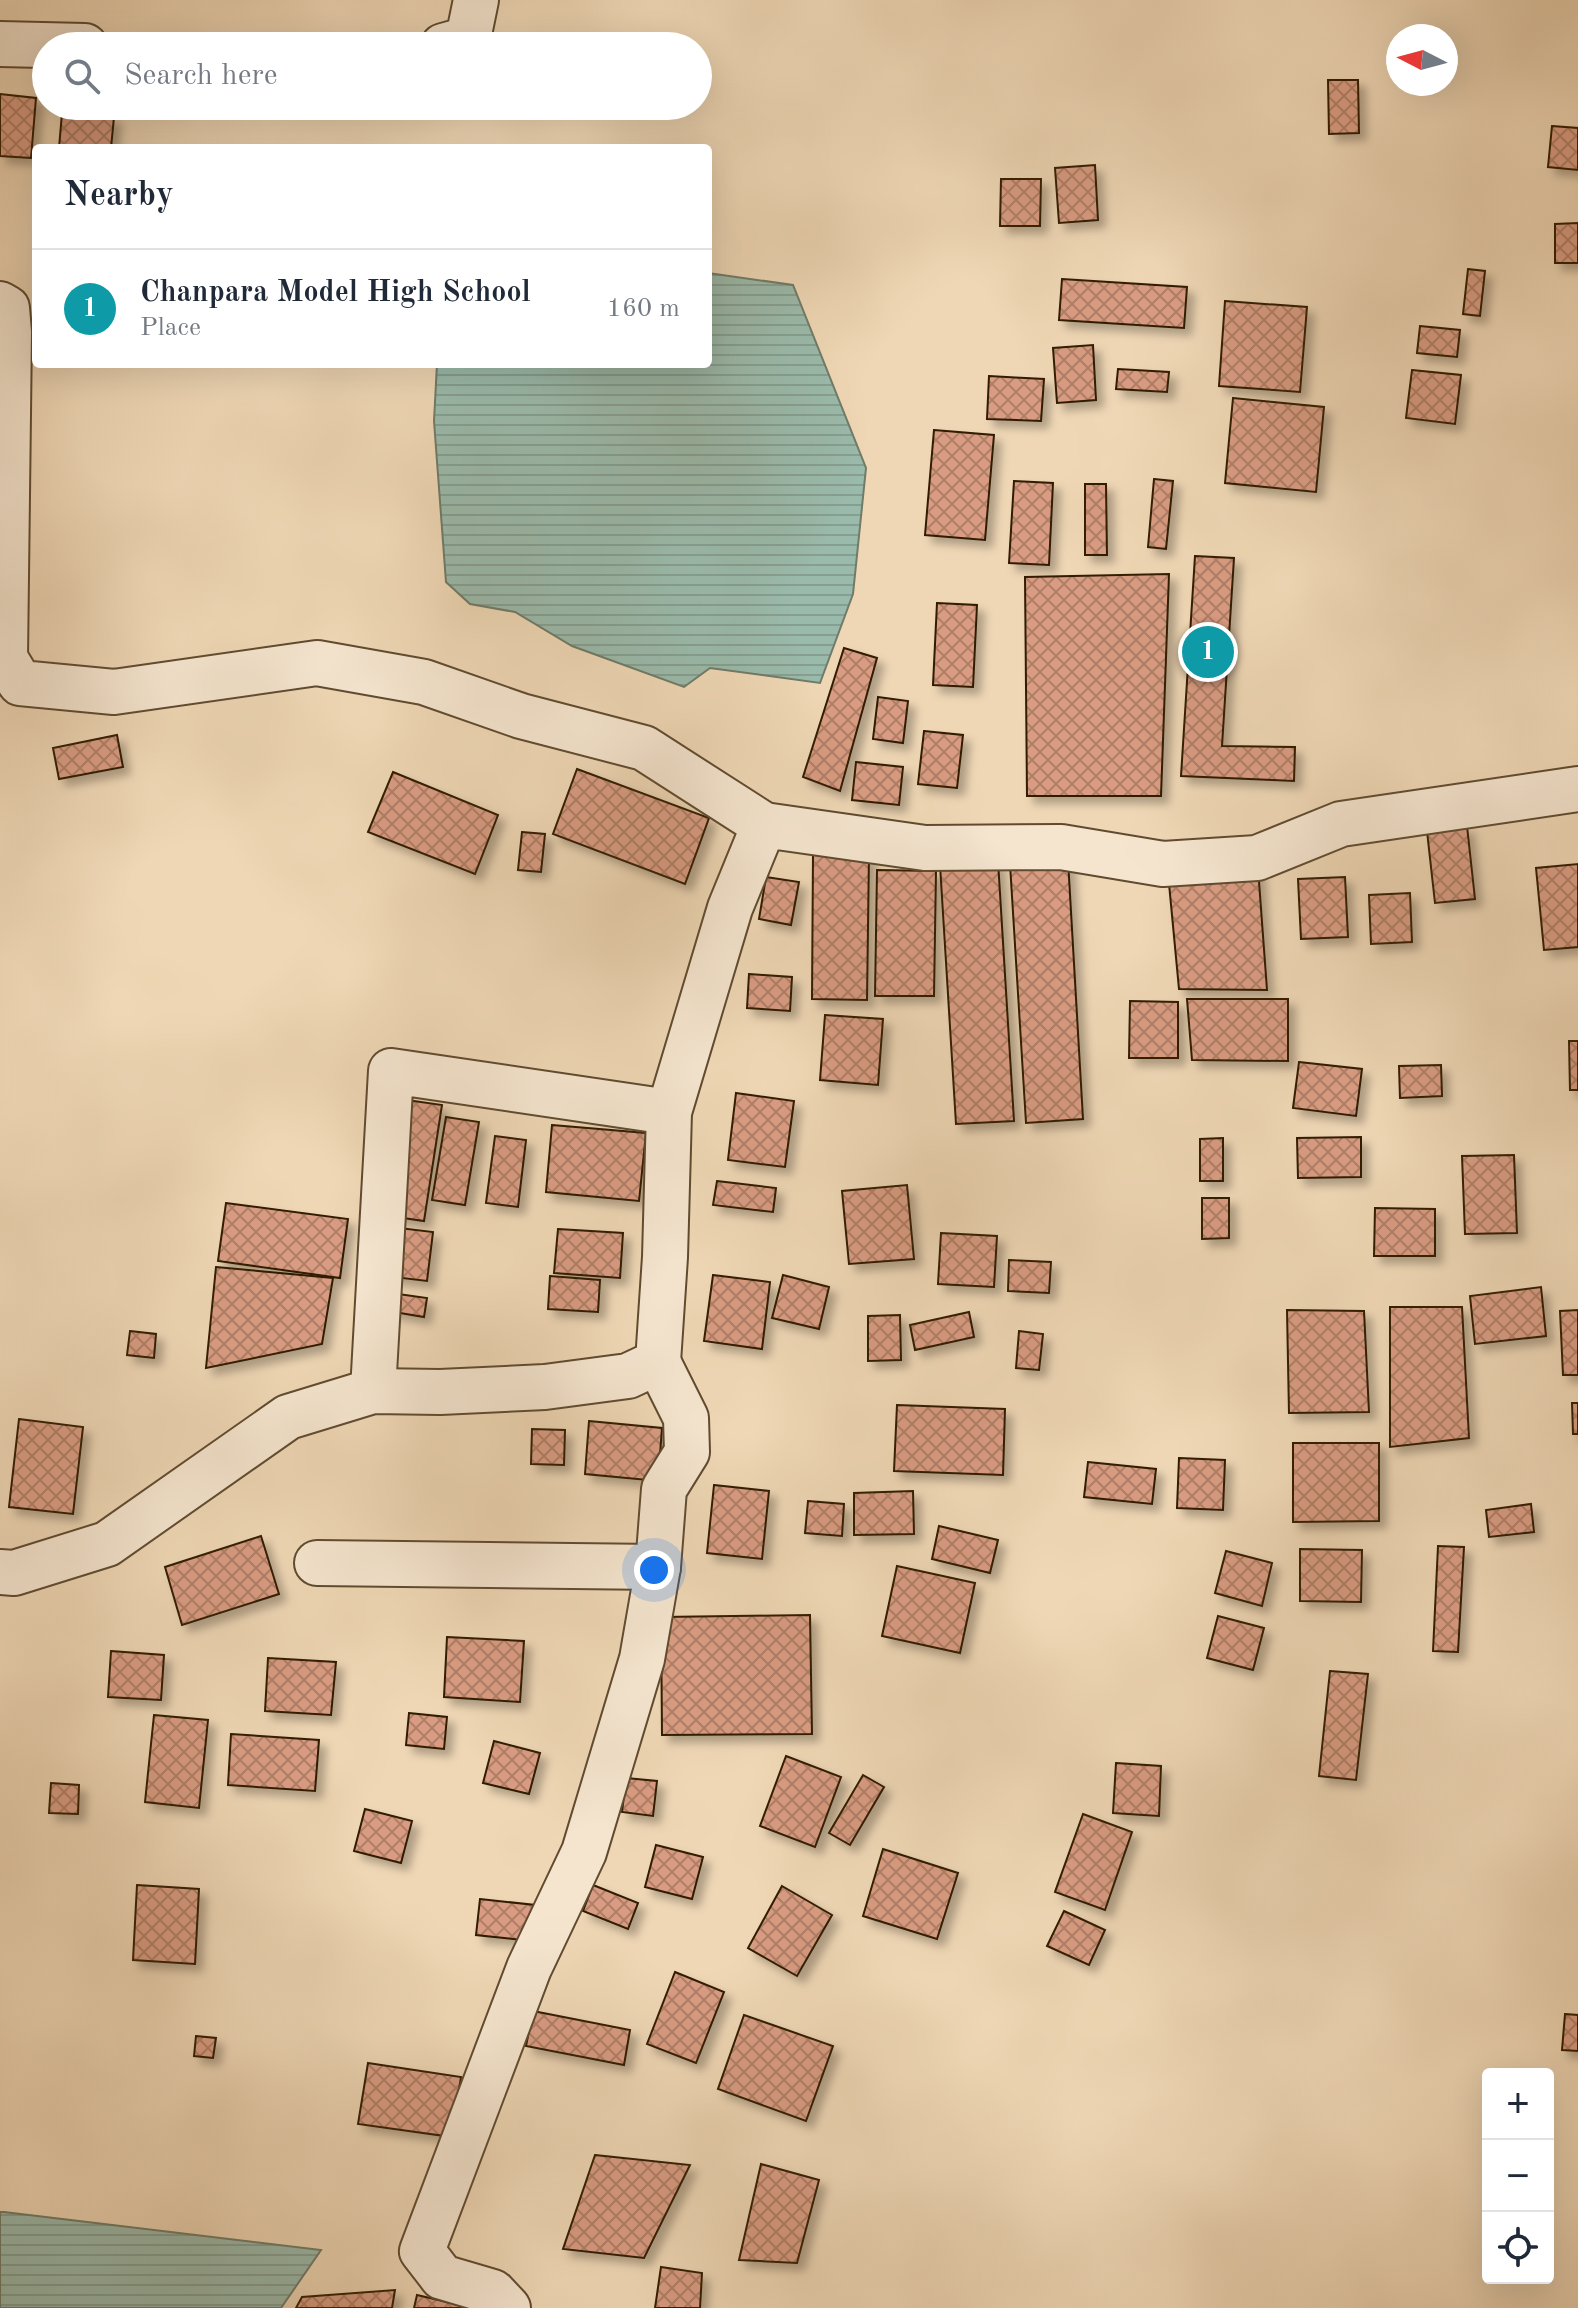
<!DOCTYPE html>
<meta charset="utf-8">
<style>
:root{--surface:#fff;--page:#f6f6f7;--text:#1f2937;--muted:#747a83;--line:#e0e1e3;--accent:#8f2418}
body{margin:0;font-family:"Old Standard TT",serif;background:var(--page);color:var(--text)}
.controls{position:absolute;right:24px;bottom:24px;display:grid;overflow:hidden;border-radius:8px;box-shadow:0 8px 32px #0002}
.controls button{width:72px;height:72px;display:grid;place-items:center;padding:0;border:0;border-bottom:2px solid var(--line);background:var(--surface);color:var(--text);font:40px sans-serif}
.compass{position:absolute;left:1386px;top:24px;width:72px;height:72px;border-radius:50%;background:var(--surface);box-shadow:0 8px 32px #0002;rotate:276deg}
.you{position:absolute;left:654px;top:1570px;width:28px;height:28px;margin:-20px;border:6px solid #fff;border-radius:50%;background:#1a73e8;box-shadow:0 0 0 12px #1a73e833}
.badge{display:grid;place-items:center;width:52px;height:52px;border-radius:50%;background:var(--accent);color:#fff;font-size:26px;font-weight:700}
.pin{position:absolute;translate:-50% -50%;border:4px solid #fff;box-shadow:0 2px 8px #0006}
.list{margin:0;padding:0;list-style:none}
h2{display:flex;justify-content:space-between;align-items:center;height:104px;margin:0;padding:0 32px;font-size:34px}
h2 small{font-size:26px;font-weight:400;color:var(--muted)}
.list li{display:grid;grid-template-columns:52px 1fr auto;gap:24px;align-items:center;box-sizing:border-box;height:120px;padding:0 32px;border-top:2px solid var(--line)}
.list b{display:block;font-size:30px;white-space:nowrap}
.list p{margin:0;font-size:26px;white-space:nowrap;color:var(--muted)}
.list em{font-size:26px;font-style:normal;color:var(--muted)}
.icon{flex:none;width:44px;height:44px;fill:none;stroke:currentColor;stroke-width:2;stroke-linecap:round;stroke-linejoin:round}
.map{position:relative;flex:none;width:1578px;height:2308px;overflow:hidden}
.search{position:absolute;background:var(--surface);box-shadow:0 8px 32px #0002;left:32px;top:32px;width:680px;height:88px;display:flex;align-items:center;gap:20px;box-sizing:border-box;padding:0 28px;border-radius:44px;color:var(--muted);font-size:30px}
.panel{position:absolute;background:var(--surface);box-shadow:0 8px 32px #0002;left:32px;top:144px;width:680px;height:224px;border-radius:8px}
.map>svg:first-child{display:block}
</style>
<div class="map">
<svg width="1578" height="2308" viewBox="0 0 1578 2308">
<defs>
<pattern id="water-rules" width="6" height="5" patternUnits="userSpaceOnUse" patternTransform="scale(2)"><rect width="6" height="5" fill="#9abaab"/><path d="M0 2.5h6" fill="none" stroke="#859f92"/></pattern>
<pattern id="building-cross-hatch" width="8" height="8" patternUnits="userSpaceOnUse" patternTransform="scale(2)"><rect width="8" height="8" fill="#d99c82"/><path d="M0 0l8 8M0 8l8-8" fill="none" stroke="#b07e68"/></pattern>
<filter id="shadow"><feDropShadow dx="7" dy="7" stdDeviation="4" flood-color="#0004"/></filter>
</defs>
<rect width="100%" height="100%" fill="#efd7b5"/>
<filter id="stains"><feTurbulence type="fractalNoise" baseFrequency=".0025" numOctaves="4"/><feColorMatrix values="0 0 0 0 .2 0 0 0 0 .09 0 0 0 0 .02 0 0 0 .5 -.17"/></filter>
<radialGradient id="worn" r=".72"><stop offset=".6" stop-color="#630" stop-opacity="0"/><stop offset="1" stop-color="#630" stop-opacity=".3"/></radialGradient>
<g fill="url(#water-rules)" stroke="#707b68" stroke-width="2">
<polygon points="708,273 793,285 866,468 853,594 820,683 710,668 684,687 572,646 515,612 470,604 446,582 434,421 437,364 708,364"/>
<polygon points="0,2212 4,2212 321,2250 281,2308 0,2308"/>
</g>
<g fill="url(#building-cross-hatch)" stroke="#301c03" stroke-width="2" filter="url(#shadow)">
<polygon points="1328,80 1358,80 1359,133 1329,134"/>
<polygon points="0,94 36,98 31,158 0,156"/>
<polygon points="62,113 114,117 111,148 59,148"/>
<polygon points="1552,126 1578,128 1578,170 1548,167"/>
<polygon points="1095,165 1098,220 1059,223 1055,168"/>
<polygon points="1001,179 1041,179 1040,226 1000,226"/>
<polygon points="1578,223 1578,263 1555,263 1555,224"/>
<polygon points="1468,269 1485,271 1480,316 1463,314"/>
<polygon points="1062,279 1187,287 1184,328 1059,320"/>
<polygon points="1225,301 1307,307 1300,392 1219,386"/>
<polygon points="1420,326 1460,330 1457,357 1417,353"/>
<polygon points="1093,345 1096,400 1057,403 1053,348"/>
<polygon points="1118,369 1169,372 1167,392 1116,389"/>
<polygon points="1412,370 1461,375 1455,424 1406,418"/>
<polygon points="989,376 1044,379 1041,421 987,419"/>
<polygon points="1233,398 1324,407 1316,492 1225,483"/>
<polygon points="934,430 994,435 985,540 925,535"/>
<polygon points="1154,479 1173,481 1166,549 1148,547"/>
<polygon points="1014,481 1053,483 1049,565 1009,563"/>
<polygon points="1085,484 1106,484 1107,555 1085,555"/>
<polygon points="1195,556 1234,558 1222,746 1295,747 1294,781 1181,776"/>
<polygon points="1169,574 1161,796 1027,796 1025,577"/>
<polygon points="937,603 977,605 973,687 933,685"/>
<polygon points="844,648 877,658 840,791 803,777"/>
<polygon points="878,697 908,701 903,743 873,739"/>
<polygon points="924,731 963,735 957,788 918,784"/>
<polygon points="117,735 123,767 59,779 53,748"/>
<polygon points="856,762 903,767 899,805 852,800"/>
<polygon points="577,769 709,818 685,884 553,834"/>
<polygon points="393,772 498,815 475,874 368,832"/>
<polygon points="1467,826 1475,899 1435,903 1427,831"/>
<polygon points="522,832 545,834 541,872 518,870"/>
<polygon points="813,854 869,854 867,1000 812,999"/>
<polygon points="1068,860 1083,1119 1026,1123 1010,864"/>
<polygon points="998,861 1014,1121 956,1124 940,865"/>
<polygon points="1578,864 1578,947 1544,950 1536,868"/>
<polygon points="1258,868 1267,990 1179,989 1168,873"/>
<polygon points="877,870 936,871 934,996 875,996"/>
<polygon points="766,877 799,882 791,925 759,919"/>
<polygon points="1345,877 1348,937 1301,939 1298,879"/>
<polygon points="1410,893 1412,942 1371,944 1369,895"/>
<polygon points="749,974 792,977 790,1011 747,1008"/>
<polygon points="1187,999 1288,999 1288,1061 1192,1060"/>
<polygon points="1130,1001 1178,1002 1178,1058 1129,1058"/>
<polygon points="825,1015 883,1019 878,1085 820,1080"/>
<polygon points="1569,1041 1578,1041 1578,1090 1570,1090"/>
<polygon points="1299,1062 1362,1069 1356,1116 1293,1108"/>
<polygon points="1441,1065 1442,1096 1400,1098 1399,1066"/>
<polygon points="736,1093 794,1101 785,1167 728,1160"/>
<polygon points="407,1100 442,1105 424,1221 389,1216"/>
<polygon points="446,1117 479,1122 465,1205 432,1200"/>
<polygon points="552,1125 646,1133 639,1201 546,1192"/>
<polygon points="495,1136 526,1140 518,1207 486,1203"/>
<polygon points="1361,1137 1361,1177 1298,1178 1297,1138"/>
<polygon points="1223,1138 1223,1181 1200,1181 1200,1139"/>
<polygon points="1514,1155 1517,1233 1465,1234 1462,1156"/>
<polygon points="717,1181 776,1188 773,1212 713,1205"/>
<polygon points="907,1185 914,1259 849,1264 842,1191"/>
<polygon points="1202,1198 1229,1198 1229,1238 1202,1239"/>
<polygon points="226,1203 348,1219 340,1278 218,1261"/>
<polygon points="1375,1208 1435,1209 1435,1256 1374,1256"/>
<polygon points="391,1227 433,1232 427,1281 385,1276"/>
<polygon points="558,1229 623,1233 620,1278 554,1273"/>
<polygon points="941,1233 997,1236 994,1287 938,1284"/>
<polygon points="1009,1260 1051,1262 1049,1293 1008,1291"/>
<polygon points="216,1267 333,1278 322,1344 206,1368"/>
<polygon points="713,1275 770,1282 762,1349 704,1341"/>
<polygon points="783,1275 829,1287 819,1329 772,1318"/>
<polygon points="550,1276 600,1280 598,1312 548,1309"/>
<polygon points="1541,1287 1546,1336 1475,1344 1470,1296"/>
<polygon points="391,1293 427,1298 424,1317 388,1311"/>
<polygon points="1390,1307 1462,1307 1469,1438 1390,1447"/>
<polygon points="1287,1310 1364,1311 1369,1412 1289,1413"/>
<polygon points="1578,1310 1578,1375 1563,1375 1560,1311"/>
<polygon points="969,1312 974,1337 915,1350 910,1325"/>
<polygon points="900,1315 901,1360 868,1361 868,1316"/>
<polygon points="130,1331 156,1334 154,1358 127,1355"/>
<polygon points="1019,1331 1043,1334 1039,1370 1016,1368"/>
<polygon points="1572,1403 1578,1403 1578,1434 1573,1434"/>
<polygon points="897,1405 1005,1409 1003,1475 894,1471"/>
<polygon points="19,1419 83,1427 73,1514 9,1507"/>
<polygon points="589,1421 662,1428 658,1481 585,1474"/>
<polygon points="532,1429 565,1430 564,1465 531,1464"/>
<polygon points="1293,1443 1379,1443 1379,1521 1293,1522"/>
<polygon points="1179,1458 1225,1460 1223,1510 1177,1508"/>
<polygon points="1088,1462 1156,1469 1152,1504 1084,1497"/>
<polygon points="714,1485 769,1491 762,1559 707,1553"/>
<polygon points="913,1491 914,1534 854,1535 854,1493"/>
<polygon points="808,1501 844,1504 842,1536 805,1533"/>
<polygon points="1531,1504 1534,1532 1489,1537 1486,1510"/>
<polygon points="939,1526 998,1540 990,1573 932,1559"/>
<polygon points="261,1536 279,1594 182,1625 165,1567"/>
<polygon points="1438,1546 1464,1547 1458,1652 1433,1651"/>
<polygon points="1300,1549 1362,1550 1361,1602 1300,1601"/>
<polygon points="1226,1551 1272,1563 1262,1606 1215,1593"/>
<polygon points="897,1566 975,1583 960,1653 882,1636"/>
<polygon points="810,1615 812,1734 662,1735 661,1617"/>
<polygon points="1218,1616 1264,1628 1253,1670 1207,1658"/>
<polygon points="447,1637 524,1641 520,1702 444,1697"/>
<polygon points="111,1651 164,1655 161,1700 108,1697"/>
<polygon points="268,1658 336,1662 331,1715 265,1711"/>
<polygon points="1330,1671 1368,1674 1356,1780 1319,1776"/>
<polygon points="409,1713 447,1717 444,1749 406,1745"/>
<polygon points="154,1715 208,1720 199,1808 145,1802"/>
<polygon points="231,1734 319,1740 315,1791 228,1785"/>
<polygon points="494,1741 540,1753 529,1794 483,1783"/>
<polygon points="786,1756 841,1777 815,1847 760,1826"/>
<polygon points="1116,1763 1161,1766 1159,1816 1113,1813"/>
<polygon points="863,1775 884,1787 850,1845 829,1833"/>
<polygon points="626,1778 657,1781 653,1816 622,1812"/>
<polygon points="51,1783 79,1785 78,1814 49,1813"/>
<polygon points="365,1809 412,1821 401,1863 354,1851"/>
<polygon points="1083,1814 1132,1832 1105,1910 1055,1892"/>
<polygon points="656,1845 703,1857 692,1899 645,1887"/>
<polygon points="883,1849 958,1873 937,1939 863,1916"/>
<polygon points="137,1885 199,1889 195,1964 133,1960"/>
<polygon points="593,1885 638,1903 628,1929 583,1911"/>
<polygon points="782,1886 832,1915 797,1976 748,1948"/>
<polygon points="480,1899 535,1905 531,1941 476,1935"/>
<polygon points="1064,1911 1105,1930 1089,1965 1047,1946"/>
<polygon points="675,1972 724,1992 696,2063 647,2044"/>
<polygon points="533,2011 630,2030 624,2065 526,2046"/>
<polygon points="1565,2014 1578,2015 1578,2051 1562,2050"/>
<polygon points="744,2015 833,2046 806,2121 718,2089"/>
<polygon points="196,2036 216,2038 213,2058 194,2056"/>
<polygon points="368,2063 461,2077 452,2137 358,2124"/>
<polygon points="595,2155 690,2165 644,2258 563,2249"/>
<polygon points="761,2164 819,2180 797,2263 739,2260"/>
<polygon points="661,2267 702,2273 700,2308 655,2308"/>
<polygon points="395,2290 392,2308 296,2308 302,2297"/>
<polygon points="417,2295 473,2308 414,2308"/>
</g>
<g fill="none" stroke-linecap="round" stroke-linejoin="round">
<g stroke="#604b30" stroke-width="48">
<g id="minor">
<polyline points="0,44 85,46"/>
<polyline points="443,46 468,39 476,0"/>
<polyline points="0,304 7,308 9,332 5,658 20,683 114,692 317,663 424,682 521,716 644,748 764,825"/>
<polyline points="373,1391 391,1071 669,1112"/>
<polyline points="317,1563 658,1567"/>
<polyline points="0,1572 14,1573 107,1544 288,1417 373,1391 440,1392 545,1387 628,1376 658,1362 665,1257 669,1112 730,908 764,825 925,848 1061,847 1163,864 1257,858 1341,824 1578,789"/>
<polyline points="508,2308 493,2292 442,2277 422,2251 529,1968 584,1852 642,1659 658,1567 664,1489 687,1452 686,1418 658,1362"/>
</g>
</g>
<use href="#minor" stroke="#f5e5cf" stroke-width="44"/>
</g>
<rect width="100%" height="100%" filter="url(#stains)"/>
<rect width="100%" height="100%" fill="url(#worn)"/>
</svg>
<div class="controls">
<button>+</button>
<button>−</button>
<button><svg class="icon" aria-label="locate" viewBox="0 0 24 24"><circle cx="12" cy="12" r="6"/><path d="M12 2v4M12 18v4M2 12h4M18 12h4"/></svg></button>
</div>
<svg class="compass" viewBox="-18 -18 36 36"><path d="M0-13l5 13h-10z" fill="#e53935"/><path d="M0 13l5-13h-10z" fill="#747a83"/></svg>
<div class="you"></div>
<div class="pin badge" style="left:1208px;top:652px;background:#0f9aa8">1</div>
<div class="search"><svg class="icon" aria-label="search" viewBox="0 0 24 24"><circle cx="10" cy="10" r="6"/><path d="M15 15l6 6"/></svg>Search here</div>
<section class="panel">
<h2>Nearby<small></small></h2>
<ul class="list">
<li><span class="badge" style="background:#0f9aa8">1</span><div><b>Chanpara Model High School</b><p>Place</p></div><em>160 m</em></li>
</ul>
</section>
</div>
